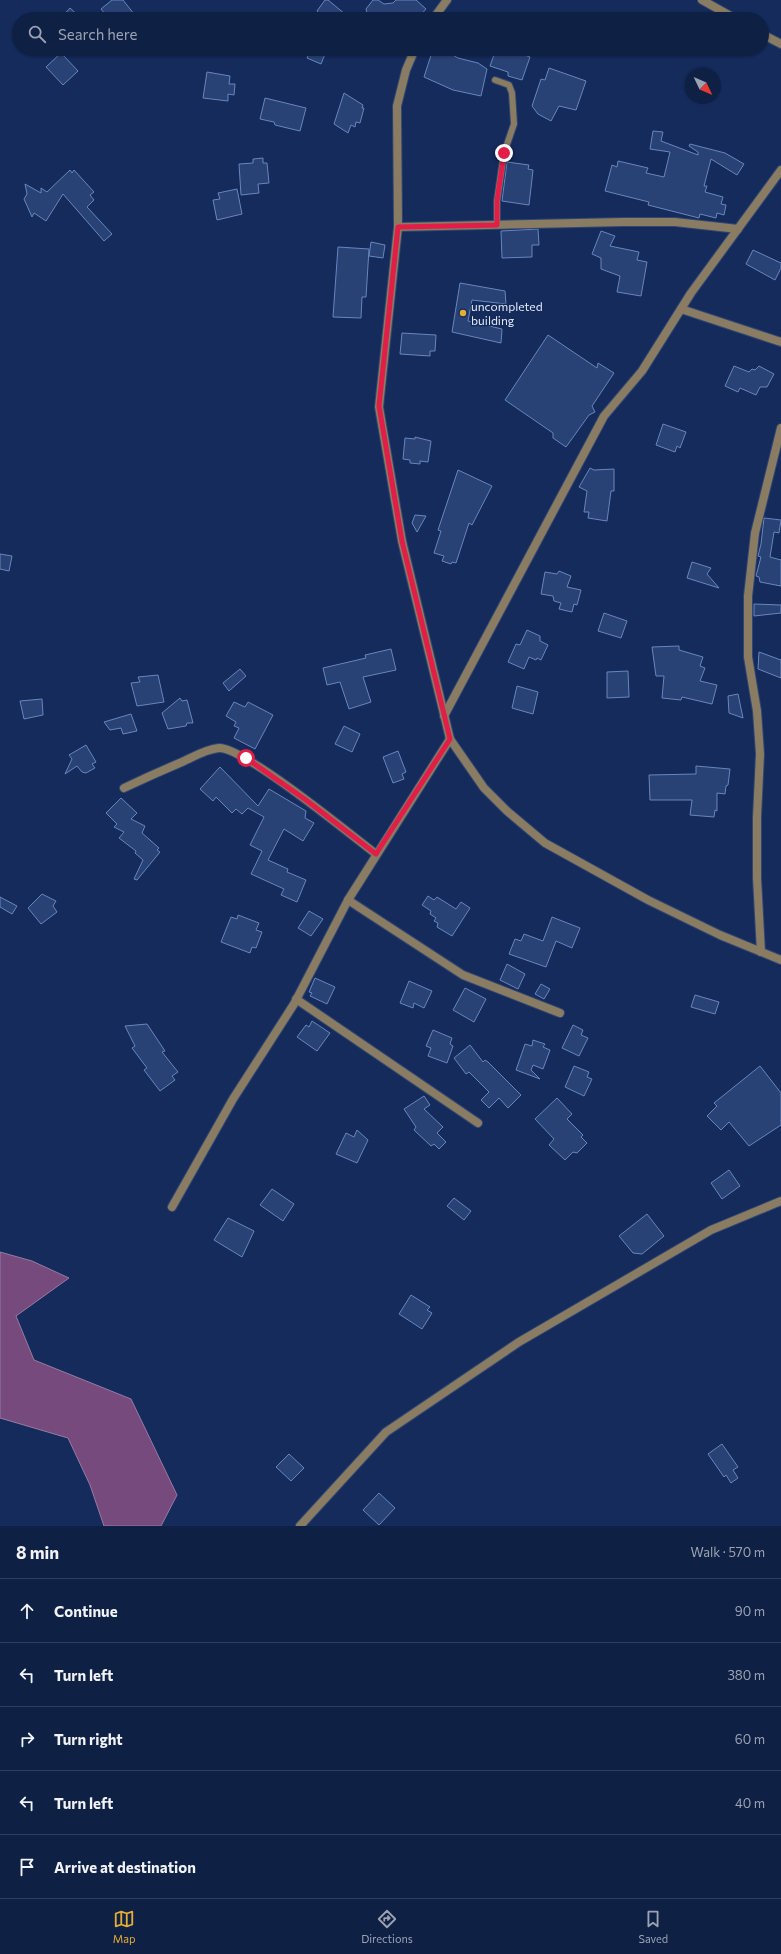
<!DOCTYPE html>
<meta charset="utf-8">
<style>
:root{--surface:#0f2045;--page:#1d2d50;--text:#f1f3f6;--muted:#9ba3b3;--line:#2f3e5e;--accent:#e4ad35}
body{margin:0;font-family:Commissioner,sans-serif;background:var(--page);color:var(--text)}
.compass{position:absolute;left:685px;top:68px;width:36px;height:36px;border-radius:50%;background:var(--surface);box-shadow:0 1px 3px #0004;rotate:134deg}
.stop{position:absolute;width:12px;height:12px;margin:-9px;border:3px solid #e11d48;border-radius:50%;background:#fff}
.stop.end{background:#e11d48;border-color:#fff;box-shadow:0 1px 4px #0008}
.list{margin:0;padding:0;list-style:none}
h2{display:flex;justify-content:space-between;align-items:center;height:52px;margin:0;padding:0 16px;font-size:17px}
h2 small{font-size:13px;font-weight:400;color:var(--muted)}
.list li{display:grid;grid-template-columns:26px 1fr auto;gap:12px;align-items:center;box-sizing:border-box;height:64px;padding:0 16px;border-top:1px solid var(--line)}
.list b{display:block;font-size:15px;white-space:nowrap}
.list em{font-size:13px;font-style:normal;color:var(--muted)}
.icon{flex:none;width:22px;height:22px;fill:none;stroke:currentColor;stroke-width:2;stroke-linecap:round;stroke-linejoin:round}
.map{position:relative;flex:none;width:781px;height:1526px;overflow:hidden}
.search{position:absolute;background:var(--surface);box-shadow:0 1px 3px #0004;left:12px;right:12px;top:12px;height:44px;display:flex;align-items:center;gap:10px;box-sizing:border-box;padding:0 14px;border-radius:22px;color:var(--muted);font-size:15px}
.sheet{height:372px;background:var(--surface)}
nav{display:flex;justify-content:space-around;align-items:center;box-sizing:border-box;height:56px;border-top:1px solid var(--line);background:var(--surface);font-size:11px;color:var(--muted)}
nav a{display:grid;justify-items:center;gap:2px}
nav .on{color:var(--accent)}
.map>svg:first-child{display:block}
</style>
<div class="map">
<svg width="781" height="1526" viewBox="0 0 781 1526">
<rect width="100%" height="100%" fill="#142b5c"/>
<polygon fill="#764a7c" stroke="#977ba2" points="0,1252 32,1261 69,1278 16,1316 34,1360 131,1399 177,1495 161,1526 104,1526 90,1485 68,1438 0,1418"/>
<g fill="#284275" stroke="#6886be">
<polygon points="112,0 123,0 138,19 98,19 105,14 101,9"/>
<polygon points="325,0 328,0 351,19 325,19 317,11"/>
<polygon points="373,0 378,0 384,4 393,3 396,0 416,0 426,9 417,19 363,19 367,13 366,9"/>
<polygon points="70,8 82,19 60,19"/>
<polygon points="311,49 327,49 321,64 307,58"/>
<polygon points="433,49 442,49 458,58 478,63 487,69 481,96 453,90 424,77"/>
<polygon points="496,49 507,49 530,57 522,80 508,76 508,72 490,66"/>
<polygon points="61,53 78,71 63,85 46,67"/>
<polygon points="549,68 586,81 576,110 559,106 551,121 538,114 532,106 541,79 545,80"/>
<polygon points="207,72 230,76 229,84 235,84 234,95 228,94 228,101 203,98"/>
<polygon points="344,93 363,105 362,108 364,108 360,123 356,122 355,127 351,125 348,133 334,124"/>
<polygon points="265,98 306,108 300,131 275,125 274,122 260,119"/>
<polygon points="653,131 663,132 661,141 698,155 698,152 689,146 690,144 725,153 744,164 737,175 711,159 704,186 707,186 705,192 723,197 721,204 726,205 724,215 717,213 716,218 700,214 699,218 648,205 649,202 605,191 612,165 617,167 618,161 648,168 646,173 664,177 670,152 650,149"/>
<polygon points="263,158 263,163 267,163 269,183 258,184 259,193 241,195 239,164 253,163 253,159"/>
<polygon points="507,162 529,165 528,169 533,170 529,205 502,201"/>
<polygon points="70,170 72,173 74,170 94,192 90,195 94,200 87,207 112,234 104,241 63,194 46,221 34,213 32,217 24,199 27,194 25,184 41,193 41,188 47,192"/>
<polygon points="237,189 242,214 217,220 213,200 220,199 218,193"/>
<polygon points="538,229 539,245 532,245 532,257 502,258 501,231"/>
<polygon points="601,231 615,236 610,246 639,252 637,260 647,262 641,296 617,292 620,276 601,269 601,258 592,254"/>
<polygon points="371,242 385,245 383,258 369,256"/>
<polygon points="338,247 369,249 366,297 362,297 361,318 333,317"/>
<polygon points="753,250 781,263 781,268 775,280 746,264"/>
<polygon points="460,283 505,291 506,304 472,300 468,321 502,329 501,343 452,332"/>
<polygon points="402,333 436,335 435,351 430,351 430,356 400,354"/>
<polygon points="548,335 597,368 598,363 614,373 592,406 595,412 589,415 566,447 553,438 553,433 505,400"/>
<polygon points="734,366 749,372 752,369 755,370 759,366 774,374 767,387 760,387 756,395 740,388 738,392 725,386"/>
<polygon points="663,424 686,432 680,448 677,446 675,452 656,445"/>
<polygon points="415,437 431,441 428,462 420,461 420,464 410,463 410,460 403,459 405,438 415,439"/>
<polygon points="590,468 594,470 614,469 614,491 611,491 607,521 588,518 589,512 584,512 587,491 579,487"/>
<polygon points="458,470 492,486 472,525 469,523 456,563 452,562 451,564 442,561 444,556 434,553 441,531 438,530"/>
<polygon points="415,515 426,516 417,532 412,523"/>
<polygon points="764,518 781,520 779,533 774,532 770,557 781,560 781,586 760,582 759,577 756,576 761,557 758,556 761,544"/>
<polygon points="0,554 12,556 9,571 0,569"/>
<polygon points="692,562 711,568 707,574 719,588 687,578"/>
<polygon points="559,571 571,576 567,587 581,590 577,605 574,604 572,612 559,609 561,603 554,601 553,596 541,594 545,572 557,574"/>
<polygon points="754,604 781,605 781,613 754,616"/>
<polygon points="604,613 627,621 621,638 598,631"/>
<polygon points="527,630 540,636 540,641 548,645 541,660 537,658 536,660 529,657 524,669 508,662 516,644 520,645"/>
<polygon points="679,646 679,650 703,657 700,666 705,668 700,681 717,685 712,704 682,697 681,700 662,698 664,676 656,676 652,647"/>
<polygon points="391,649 396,670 363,677 371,702 349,709 340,682 327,685 323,668 366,658 365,655"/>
<polygon points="759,652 781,660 781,678 758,669"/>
<polygon points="240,669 246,676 229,691 223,683"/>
<polygon points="628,671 629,697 607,698 607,672"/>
<polygon points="158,675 164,702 137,706 131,683 140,682 138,677"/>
<polygon points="517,686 538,692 533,714 512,708"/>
<polygon points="738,694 743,718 729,713 728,696"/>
<polygon points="180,698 182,701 187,700 193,723 187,723 186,726 168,729 162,713"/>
<polygon points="42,699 43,715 24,719 20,701"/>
<polygon points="234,702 245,707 248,702 273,715 255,749 234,738 239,728 234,726 236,722 226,716"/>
<polygon points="131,714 137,731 123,734 121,728 110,730 104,722"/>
<polygon points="344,726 360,734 352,752 335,744"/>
<polygon points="86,745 96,762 92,764 95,768 86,773 82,772 77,766 65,774 72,759 69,755"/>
<polygon points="398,751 406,772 402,774 404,779 393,783 383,757"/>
<polygon points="696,766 730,769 728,785 726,786 725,794 717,793 717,811 715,810 714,817 690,815 692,800 650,800 649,775 696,774"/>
<polygon points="220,767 258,806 269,789 306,811 305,818 314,823 303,841 284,829 268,860 288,869 287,872 306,880 297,902 281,895 284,889 251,874 262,851 250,845 264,817 248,808 242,814 236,809 232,813 216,797 213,801 200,789"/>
<polygon points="121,798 137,813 131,819 145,826 142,833 159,848 157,850 160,852 137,880 134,879 143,860 135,853 136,851 119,838 124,832 114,827 117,824 106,813"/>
<polygon points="42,894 56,901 53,906 57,912 41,924 28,908"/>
<polygon points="428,896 434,900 437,897 456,909 461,902 470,908 452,936 437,927 438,923 434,921 436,918 430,914 431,911 422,905"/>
<polygon points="0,897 17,906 12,914 0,907"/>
<polygon points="309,911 323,919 311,936 298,928"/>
<polygon points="238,915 259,923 256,930 262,932 256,948 252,947 250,953 221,942 231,917 237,919"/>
<polygon points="552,917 580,928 572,948 556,941 546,967 509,954 515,939 521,941 524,934 543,941"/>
<polygon points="507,964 525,974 518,989 500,980"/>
<polygon points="315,978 335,987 327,1004 310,996 312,993 309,992"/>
<polygon points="409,981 432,991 424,1008 414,1003 413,1008 400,1003"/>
<polygon points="541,984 550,989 544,999 535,994"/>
<polygon points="465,988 486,999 474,1022 453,1010"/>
<polygon points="695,995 719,1002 715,1014 691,1007"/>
<polygon points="312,1021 330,1033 317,1051 297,1037 306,1025 309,1027"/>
<polygon points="147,1024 165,1051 162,1052 178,1072 172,1076 175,1080 160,1091 144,1070 147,1068 132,1048 135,1046 125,1026"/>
<polygon points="573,1025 583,1030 581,1035 588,1038 579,1056 562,1048"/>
<polygon points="433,1030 452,1038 450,1044 453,1046 447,1063 428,1056 431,1048 426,1046"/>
<polygon points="533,1040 545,1044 543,1047 550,1050 543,1069 533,1065 531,1070 540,1079 516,1070 525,1044 532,1046"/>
<polygon points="470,1045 483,1062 485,1060 488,1062 521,1095 508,1108 499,1098 489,1108 481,1100 489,1092 469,1072 466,1074 454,1058"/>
<polygon points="574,1066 589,1072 587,1077 592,1079 584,1096 565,1087"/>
<polygon points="760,1066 781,1093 781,1125 749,1146 729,1122 721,1130 707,1116 717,1106 714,1103"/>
<polygon points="424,1096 430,1105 424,1109 443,1127 437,1133 446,1142 439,1149 434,1144 431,1146 414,1130 416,1127 404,1109"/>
<polygon points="557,1098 572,1114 567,1119 583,1135 581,1137 587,1143 577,1153 573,1152 565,1160 549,1145 554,1139 535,1119"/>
<polygon points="357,1130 368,1140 357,1163 336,1154 346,1133 354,1137"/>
<polygon points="729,1170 740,1186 722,1199 711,1183"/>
<polygon points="272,1189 294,1204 283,1221 260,1205"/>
<polygon points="454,1198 471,1211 464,1220 447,1206"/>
<polygon points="647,1214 664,1236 642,1254 633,1253 619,1236"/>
<polygon points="228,1218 254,1231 242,1257 214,1240"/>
<polygon points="411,1295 430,1307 427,1310 432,1313 422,1329 399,1314"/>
<polygon points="722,1444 738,1467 733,1470 738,1478 731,1483 726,1475 724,1477 708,1454"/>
<polygon points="289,1454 304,1468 291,1481 276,1467"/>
<polygon points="379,1493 395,1508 379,1525 363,1510"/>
</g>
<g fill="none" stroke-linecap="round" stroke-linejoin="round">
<g stroke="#314672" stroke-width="8">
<polyline id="lane" points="495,80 509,85 512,93 514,124 504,153 497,201 497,225"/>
</g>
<g stroke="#314672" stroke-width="10">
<g id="street">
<polyline points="702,0 736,19"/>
<polyline points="433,19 447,0"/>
<polyline points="762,34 781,44"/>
<polyline points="415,49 406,70 397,106 398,227 379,407 402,541 450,739 484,788 507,811 545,843 648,900 720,935 781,960"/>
<polyline points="398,227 623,222 675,222 738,229"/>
<polyline points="681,309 781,342"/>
<polyline points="444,716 604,416 642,371 691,293 781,170"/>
<path d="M124 788C143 779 163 770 182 762 193 757 206 749 219 748 244 747 351 835 376 854"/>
<polyline points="348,900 463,975 560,1013"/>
<polyline points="761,952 757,878 757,817 760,754 757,711 748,657 748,596 755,533 781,428"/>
<polyline points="296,999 478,1123"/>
<polyline points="172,1207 233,1099 294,1004 348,900 450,739"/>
<polyline points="300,1526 386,1432 519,1342 711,1230 781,1201"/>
</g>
</g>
<use href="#lane" stroke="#8a7c62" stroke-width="6"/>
<use href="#street" stroke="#8a7c62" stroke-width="8"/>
</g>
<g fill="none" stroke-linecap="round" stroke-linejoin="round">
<polyline stroke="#e11d48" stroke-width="5" points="246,758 306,800 376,854 450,739 402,541 379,406 398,227 497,225 497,201 504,153"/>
</g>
<circle fill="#e4ad35" stroke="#142b5c" stroke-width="1.5" cx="463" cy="313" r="4"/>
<g text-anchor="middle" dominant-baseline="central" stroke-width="3" stroke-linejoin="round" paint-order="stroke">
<g font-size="12" fill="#e5ecf9" stroke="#142b5c" text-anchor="start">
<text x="471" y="306">uncompleted<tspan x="471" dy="14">building</tspan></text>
</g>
</g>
</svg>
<svg class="compass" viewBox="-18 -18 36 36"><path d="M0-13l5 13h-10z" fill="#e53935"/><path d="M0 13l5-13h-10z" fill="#9ba3b3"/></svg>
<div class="stop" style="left:246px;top:758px"></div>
<div class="stop end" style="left:504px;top:153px"></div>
<div class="search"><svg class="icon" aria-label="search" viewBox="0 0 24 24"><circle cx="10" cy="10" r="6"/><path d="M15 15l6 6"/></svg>Search here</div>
</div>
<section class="sheet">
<h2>8 min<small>Walk · 570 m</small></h2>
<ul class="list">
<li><svg class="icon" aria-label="ahead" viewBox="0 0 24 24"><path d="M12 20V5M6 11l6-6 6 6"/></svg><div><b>Continue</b></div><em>90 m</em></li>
<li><svg class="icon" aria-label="left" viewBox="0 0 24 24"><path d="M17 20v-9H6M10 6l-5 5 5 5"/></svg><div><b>Turn left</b></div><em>380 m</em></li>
<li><svg class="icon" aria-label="right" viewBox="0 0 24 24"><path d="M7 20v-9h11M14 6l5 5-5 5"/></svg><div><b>Turn right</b></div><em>60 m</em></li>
<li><svg class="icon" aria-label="left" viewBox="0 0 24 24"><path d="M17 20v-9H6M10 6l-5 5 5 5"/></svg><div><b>Turn left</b></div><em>40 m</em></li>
<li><svg class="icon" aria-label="arrive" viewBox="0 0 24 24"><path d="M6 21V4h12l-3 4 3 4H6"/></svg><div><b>Arrive at destination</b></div></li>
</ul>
</section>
<nav>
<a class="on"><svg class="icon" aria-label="map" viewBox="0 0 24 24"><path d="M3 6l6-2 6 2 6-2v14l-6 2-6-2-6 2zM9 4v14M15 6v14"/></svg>Map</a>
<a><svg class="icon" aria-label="directions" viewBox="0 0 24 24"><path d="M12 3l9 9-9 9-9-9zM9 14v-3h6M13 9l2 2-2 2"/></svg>Directions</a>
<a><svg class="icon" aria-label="saved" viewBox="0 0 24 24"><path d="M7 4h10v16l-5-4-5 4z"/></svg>Saved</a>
</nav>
